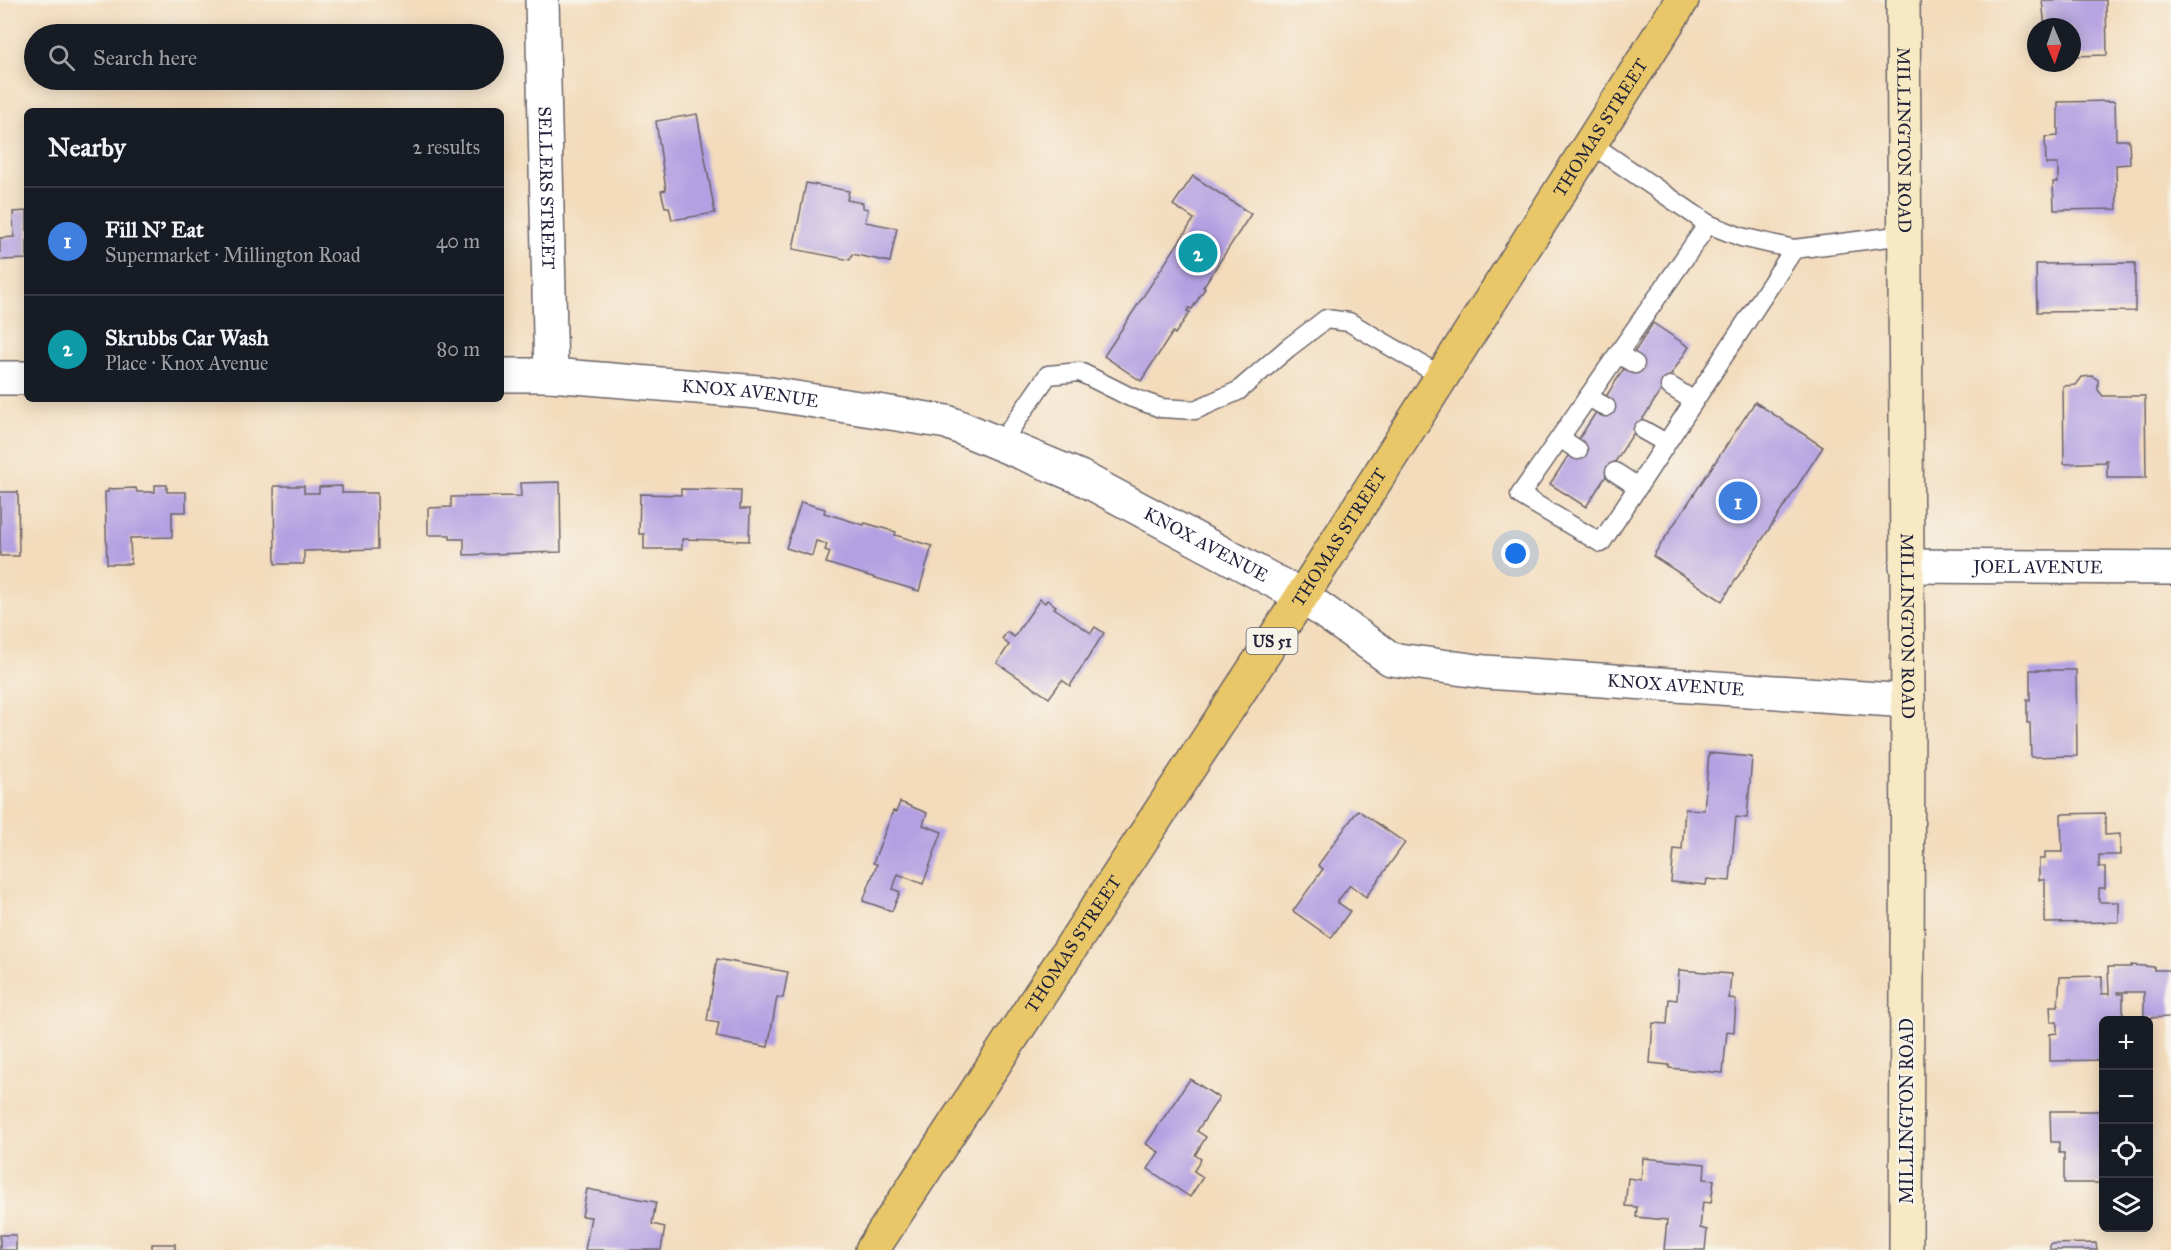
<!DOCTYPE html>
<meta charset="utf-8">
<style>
:root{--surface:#171b24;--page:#242831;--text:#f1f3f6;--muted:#9ea1a6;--line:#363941;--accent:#d1495b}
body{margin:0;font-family:"IM FELL Great Primer",serif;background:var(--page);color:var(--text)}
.controls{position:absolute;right:18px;bottom:18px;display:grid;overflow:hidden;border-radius:9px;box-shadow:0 3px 15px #0003}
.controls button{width:54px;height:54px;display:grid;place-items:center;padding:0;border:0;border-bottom:2px solid var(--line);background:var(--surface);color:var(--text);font:30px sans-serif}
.compass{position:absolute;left:2027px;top:18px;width:54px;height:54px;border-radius:50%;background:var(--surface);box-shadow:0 3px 15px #0003;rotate:178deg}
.you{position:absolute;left:1516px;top:554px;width:21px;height:21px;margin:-15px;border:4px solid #fff;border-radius:50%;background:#1a73e8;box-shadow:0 0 0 9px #1a73e833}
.badge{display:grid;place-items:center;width:39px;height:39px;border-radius:50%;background:var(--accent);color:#fff;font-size:20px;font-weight:700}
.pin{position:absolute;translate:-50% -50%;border:3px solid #fff;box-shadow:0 2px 6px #0006}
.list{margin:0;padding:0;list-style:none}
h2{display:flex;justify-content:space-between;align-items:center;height:78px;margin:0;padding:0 24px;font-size:26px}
h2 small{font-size:20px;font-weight:400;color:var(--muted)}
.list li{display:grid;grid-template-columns:39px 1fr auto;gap:18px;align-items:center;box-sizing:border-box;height:108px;padding:0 24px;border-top:2px solid var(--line)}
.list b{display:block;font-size:22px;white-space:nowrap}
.list p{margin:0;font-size:20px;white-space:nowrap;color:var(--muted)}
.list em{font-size:20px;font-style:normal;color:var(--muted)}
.icon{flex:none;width:33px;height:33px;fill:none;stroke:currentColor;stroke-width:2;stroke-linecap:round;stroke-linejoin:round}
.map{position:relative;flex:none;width:2171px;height:1250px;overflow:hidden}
.search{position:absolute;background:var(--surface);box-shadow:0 3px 15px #0003;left:24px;top:24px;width:480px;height:66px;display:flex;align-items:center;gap:15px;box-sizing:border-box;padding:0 21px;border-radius:33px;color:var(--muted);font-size:22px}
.panel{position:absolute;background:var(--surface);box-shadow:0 3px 15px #0003;left:24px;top:108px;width:480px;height:294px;border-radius:9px}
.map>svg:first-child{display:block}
</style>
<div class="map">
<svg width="2171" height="1250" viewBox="0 0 2171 1250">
<rect width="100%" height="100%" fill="#f7f3e8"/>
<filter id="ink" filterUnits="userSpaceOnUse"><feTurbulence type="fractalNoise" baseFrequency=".0167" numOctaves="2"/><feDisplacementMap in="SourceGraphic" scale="12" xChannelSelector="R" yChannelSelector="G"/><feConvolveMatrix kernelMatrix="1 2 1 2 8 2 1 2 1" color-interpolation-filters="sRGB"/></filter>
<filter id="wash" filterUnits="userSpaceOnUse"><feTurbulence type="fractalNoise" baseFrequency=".008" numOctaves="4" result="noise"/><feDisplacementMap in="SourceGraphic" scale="24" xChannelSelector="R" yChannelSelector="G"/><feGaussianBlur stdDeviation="1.35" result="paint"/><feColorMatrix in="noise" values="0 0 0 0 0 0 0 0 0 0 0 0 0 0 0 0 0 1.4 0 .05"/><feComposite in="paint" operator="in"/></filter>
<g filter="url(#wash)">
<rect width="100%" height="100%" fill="#f3dbbc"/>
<g id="blocks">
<g fill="#b3a0e2">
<polygon points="2042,0 2106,0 2107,55 2072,56 2072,27 2045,27"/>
<polygon points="2115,101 2116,140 2129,140 2130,164 2116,165 2117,209 2054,210 2053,182 2058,182 2058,164 2046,164 2045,137 2058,136 2058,102"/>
<polygon points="697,114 715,213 672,220 669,207 665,207 661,191 666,190 656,121"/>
<polygon points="1193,176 1251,214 1203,287 1205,288 1192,309 1189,308 1187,311 1190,312 1175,334 1173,332 1141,381 1104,356 1194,219 1173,205"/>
<polygon points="806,183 849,191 847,200 863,203 863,208 868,209 865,222 897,228 890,262 852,254 850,260 793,249"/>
<polygon points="27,211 27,259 0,260 0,238 14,237 13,212"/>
<polygon points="2135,263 2135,311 2037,312 2036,264"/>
<polygon points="1653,323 1689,347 1586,507 1550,484"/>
<polygon points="2092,376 2098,380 2098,390 2103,396 2145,396 2146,478 2107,478 2107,460 2105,460 2105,462 2064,464 2063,386 2076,385 2082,377"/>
<polygon points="1755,402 1823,447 1722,601 1653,556"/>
<polygon points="560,482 561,552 464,555 464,539 450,539 450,535 428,535 428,508 451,507 451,497 521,496 520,483"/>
<polygon points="155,485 167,485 167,492 186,492 186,512 172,512 172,537 130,538 131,564 107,564 105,492 108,492 108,489 136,488 137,492 155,492"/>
<polygon points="274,486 304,486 304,493 319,493 319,487 342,486 342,493 377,493 378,549 304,551 304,564 275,564"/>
<polygon points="681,489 741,490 740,509 750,509 749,541 682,539 682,549 644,549 644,534 639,534 640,494 681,495"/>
<polygon points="0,492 18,492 19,556 0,556"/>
<polygon points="801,502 825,509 824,513 864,525 865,523 896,532 895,535 932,546 919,591 826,563 830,552 825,550 827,544 816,541 812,556 786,548"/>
<polygon points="1040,599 1045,603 1047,600 1056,606 1054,608 1091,633 1095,627 1104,633 1070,686 1062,680 1049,698 997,663 1009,645 1002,639 1007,632 1014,637"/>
<polygon points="2030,670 2076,670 2077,756 2031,757 2030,723 2027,723 2027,699 2030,700"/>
<polygon points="1709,753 1752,757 1747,818 1736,817 1730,881 1707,879 1706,885 1671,882 1674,849 1682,850 1685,809 1704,810"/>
<polygon points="900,802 927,813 923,825 942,832 923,884 898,874 893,889 900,892 892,911 863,901 877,864 873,863 893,811 896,812"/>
<polygon points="1358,810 1405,843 1366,897 1350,885 1337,902 1350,911 1331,938 1293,911 1323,869 1318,865"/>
<polygon points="2105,813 2105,835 2120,834 2120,855 2099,855 2099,867 2105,867 2105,888 2099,888 2099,902 2119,902 2119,922 2045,923 2045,880 2039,880 2039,859 2045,859 2045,852 2062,852 2061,814"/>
<polygon points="717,959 788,972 783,998 777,997 768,1047 716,1037 719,1023 707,1021"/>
<polygon points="2131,965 2154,967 2154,970 2171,970 2171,1017 2144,1018 2144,992 2117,992 2118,994 2123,994 2123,1020 2104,1020 2104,1060 2050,1061 2050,1034 2057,1033 2057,1022 2051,1022 2050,1006 2058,1006 2060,977 2102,976 2102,994 2109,994 2108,967 2131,967"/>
<polygon points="1679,970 1731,974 1729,998 1736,999 1734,1032 1727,1031 1723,1073 1669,1068 1669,1065 1650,1063 1653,1023 1667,1024 1669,999 1677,1000"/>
<polygon points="1190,1079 1219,1098 1197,1131 1206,1137 1195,1155 1201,1159 1194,1171 1203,1177 1190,1197 1148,1169 1159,1152 1146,1144"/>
<polygon points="2050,1111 2104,1111 2104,1183 2064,1183 2064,1153 2059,1153 2059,1142 2051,1142"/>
<polygon points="1643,1158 1705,1164 1704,1179 1714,1180 1711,1203 1703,1202 1700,1228 1707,1230 1705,1250 1664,1250 1667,1220 1636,1217 1637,1207 1625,1206 1628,1178 1641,1180"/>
<polygon points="587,1189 656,1202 652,1224 665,1227 661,1250 585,1250 591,1217 582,1216"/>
<rect x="0" y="1235" width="16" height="15"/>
<polygon points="2096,1243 2097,1250 2050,1250 2050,1244"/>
<rect x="152" y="1244" width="23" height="6"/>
</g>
</g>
</g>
<g filter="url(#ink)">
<use href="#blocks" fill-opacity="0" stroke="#6b6368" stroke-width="1.5"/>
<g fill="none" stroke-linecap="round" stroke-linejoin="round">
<g stroke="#6b6368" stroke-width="21">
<g id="lane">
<polyline points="1590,143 1708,224 1741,237 1794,249 1905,235"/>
<polyline points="1708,224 1520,495 1601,543 1794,249"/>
<polyline points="1618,354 1635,364"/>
<polyline points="1670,386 1694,401"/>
<polyline points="1588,397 1606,407"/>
<polyline points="1643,430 1666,443"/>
<polyline points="1560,438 1578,450"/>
<polyline points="1000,444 1048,375 1080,372 1130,397 1161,408 1195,410 1238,391 1288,348 1326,319 1349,322 1441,376"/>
<polyline points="1615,472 1638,487"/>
</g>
</g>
<g stroke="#6b6368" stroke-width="36">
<g id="street">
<path id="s1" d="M542 0 551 375"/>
<path id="s2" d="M501 375H551L758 392 947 422 1080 477 1302 596 1391 659 1485 672 1908 701"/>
<polyline points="0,378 27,378"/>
<path id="s3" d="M1906 566 2171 568"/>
</g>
</g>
<g stroke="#6b6368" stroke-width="36">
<g id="secondary">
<path id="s4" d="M1903 0 1908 701 1906 1250"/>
</g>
</g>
<g stroke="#6b6368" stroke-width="36">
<g id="highway">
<path id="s5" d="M872 1250 1302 596 1682 0"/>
</g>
</g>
<use href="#lane" stroke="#fff" stroke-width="18"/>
<use href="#street" stroke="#fff" stroke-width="33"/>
<use href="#secondary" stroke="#f6e9c3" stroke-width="33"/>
<use href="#highway" stroke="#e9c769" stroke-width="33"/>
</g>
</g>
<g text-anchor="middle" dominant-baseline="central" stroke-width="5" stroke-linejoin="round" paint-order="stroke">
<rect fill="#f7f3e8" stroke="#62616f" stroke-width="1.5" x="1246.5" y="628" width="51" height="26" rx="4.5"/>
<g font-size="16" font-weight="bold" fill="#22223b">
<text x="1272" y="641">US 51</text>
</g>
<g font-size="18" fill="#22223b" stroke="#f7f3e8">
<text stroke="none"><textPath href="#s5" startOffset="1338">THOMAS STREET</textPath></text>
<text stroke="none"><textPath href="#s4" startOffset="140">MILLINGTON ROAD</textPath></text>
<text stroke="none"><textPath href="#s1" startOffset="188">SELLERS STREET</textPath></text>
<text stroke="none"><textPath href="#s2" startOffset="250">KNOX AVENUE</textPath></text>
<text stroke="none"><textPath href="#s5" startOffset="852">THOMAS STREET</textPath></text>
<text stroke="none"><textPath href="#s2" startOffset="736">KNOX AVENUE</textPath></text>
<text stroke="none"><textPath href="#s3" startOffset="132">JOEL AVENUE</textPath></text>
<text stroke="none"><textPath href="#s4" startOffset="626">MILLINGTON ROAD</textPath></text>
<text stroke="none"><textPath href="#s2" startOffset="1240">KNOX AVENUE</textPath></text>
<text stroke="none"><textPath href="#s5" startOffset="366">THOMAS STREET</textPath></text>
<text transform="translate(1907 1111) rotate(-90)">MILLINGTON ROAD</text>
</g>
</g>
</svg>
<div class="controls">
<button>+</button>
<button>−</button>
<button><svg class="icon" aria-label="locate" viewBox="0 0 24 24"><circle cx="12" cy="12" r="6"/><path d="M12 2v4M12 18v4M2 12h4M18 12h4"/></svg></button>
<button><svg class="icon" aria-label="layers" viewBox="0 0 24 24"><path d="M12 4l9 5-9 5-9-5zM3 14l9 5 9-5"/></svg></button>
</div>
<svg class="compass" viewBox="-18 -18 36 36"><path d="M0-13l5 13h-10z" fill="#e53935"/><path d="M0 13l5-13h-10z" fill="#9ea1a6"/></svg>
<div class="you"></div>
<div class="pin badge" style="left:1738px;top:501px;background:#3f7fe0">1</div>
<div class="pin badge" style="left:1198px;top:253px;background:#0f9aa8">2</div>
<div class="search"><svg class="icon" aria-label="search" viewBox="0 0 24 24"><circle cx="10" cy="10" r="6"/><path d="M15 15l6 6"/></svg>Search here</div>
<section class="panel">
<h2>Nearby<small>2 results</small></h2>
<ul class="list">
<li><span class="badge" style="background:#3f7fe0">1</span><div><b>Fill N' Eat</b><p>Supermarket · Millington Road</p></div><em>40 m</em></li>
<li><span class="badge" style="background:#0f9aa8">2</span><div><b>Skrubbs Car Wash</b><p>Place · Knox Avenue</p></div><em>80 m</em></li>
</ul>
</section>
</div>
